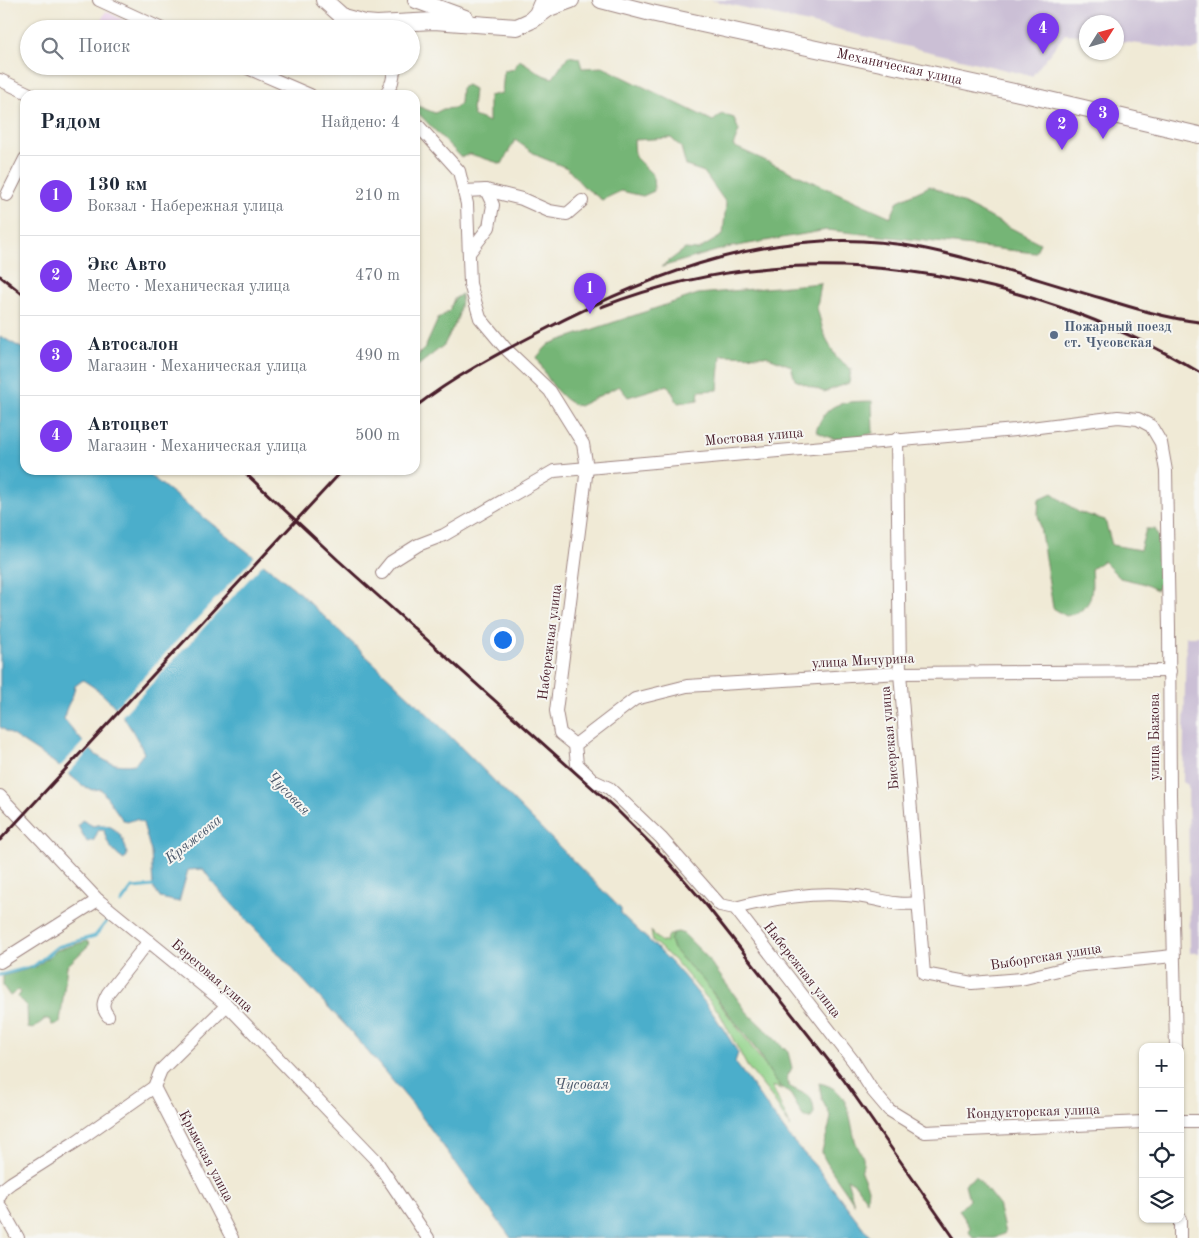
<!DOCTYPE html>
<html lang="ru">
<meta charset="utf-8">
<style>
:root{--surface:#fff;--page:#f2f2f3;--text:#1f2937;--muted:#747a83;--line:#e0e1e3;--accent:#7c3aed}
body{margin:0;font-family:"Old Standard TT",serif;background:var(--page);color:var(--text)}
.controls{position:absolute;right:15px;bottom:15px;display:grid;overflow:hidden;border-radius:10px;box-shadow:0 1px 4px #0004}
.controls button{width:45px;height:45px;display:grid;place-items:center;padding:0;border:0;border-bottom:1px solid var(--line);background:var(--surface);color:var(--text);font:25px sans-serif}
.compass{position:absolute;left:1079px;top:15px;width:45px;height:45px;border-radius:50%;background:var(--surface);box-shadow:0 1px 4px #0004;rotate:53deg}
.you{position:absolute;left:502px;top:639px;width:18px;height:18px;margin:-12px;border:4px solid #fff;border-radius:50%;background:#1a73e8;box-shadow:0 0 0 8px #1a73e833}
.badge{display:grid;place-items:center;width:32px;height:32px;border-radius:50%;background:var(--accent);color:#fff;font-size:16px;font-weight:700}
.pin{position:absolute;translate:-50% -41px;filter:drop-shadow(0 1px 2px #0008)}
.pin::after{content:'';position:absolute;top:26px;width:18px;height:15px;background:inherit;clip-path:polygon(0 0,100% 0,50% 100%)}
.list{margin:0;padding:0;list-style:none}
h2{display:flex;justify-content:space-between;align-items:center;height:65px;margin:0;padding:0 20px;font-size:21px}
h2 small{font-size:16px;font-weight:400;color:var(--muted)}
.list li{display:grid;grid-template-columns:32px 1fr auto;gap:15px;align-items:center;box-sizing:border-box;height:80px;padding:0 20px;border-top:1px solid var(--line)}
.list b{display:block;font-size:19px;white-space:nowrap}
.list p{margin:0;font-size:16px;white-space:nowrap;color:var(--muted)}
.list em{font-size:16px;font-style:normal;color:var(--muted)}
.icon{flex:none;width:28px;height:28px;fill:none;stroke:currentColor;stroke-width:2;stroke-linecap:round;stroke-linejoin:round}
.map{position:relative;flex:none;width:1199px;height:1238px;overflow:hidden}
.search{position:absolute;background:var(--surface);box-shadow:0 1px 4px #0004;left:20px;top:20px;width:400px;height:55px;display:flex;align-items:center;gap:12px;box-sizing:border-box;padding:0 18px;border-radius:28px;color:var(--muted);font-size:19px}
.panel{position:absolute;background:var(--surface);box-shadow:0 1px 4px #0004;left:20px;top:90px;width:400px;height:385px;border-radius:15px}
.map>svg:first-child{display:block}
</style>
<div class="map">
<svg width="1199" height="1238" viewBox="0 0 1199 1238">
<rect width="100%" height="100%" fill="#f6f6f2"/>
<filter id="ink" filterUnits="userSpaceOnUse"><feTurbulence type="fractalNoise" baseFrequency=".02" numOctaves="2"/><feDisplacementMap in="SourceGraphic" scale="10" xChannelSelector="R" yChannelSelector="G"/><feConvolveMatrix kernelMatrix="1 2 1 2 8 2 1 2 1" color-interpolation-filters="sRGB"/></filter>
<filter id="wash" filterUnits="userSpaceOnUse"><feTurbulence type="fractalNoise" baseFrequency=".0096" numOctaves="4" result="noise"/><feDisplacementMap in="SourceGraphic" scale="20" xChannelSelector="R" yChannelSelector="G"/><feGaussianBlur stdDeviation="1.12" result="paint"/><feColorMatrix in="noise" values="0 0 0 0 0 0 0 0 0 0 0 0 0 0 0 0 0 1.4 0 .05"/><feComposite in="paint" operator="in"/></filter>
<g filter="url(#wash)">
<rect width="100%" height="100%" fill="#f0ead6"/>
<polygon fill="#ebd1eb" points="106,11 125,21 122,29 106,29 99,25"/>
<g fill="#cbbfd5">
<polygon points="711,0 1199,0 1199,48 1192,51 1117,41 1116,22 1086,22 1086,36 1065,34 1032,76"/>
<polygon points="1186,636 1199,636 1199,953 1190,953 1188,785 1183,782"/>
</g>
<polygon fill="#92d38a" stroke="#6e795a" points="651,931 661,942 666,942 667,937 673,933 670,940 673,949 703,980 782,1089 772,1086 791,1128 771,1096 747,1066 719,1012 677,963 653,941"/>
<g fill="#75b576" stroke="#606a50">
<path d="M568 56 579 58 582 68 603 67 713 121 722 114 734 118 739 131 733 146 891 217 898 201 930 186 1040 243 1035 253 827 230 726 248 661 267 685 249 698 250 723 235 726 203 704 172 686 166 681 147 671 138 634 140 635 157 653 175 654 191 643 196 621 191 602 200 583 186 567 168 538 156 515 140 502 164 470 154 461 157 415 110V105L435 113 443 109 455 108 460 103 461 88 467 85 474 89 472 110 474 116 489 122V96L502 93 504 71 514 69 519 60C532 66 539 76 553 78Z"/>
<path d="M821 283 817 308 824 334 836 357 851 369 849 383 824 392 795 380 791 366 766 356 721 355 718 390 699 391 698 400 678 403 668 385 628 397 619 386 579 406C559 401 545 375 537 357L549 344 698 294Z"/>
<polygon points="462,294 458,318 444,345 415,368 415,358 425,348 438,319 449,311 454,299"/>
<path d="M872 401 873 433C850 440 838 444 816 431 827 400 844 402 872 401Z"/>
<path d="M1052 493 1078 512 1105 520 1112 545 1140 550 1146 529H1155C1163 546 1166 574 1157 590L1142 583 1120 578 1103 561 1091 569C1093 593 1094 610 1066 616L1053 608 1038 514 1039 499Z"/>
<path d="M678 932 684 934 705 955 747 1012 788 1052 792 1068 786 1079 789 1086C804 1096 813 1090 814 1114L811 1118H804L791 1095 775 1081 757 1051 703 980 673 949 670 940 673 933Z"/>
<polygon points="87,941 90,944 67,966 60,1023 52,1025 49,1019 45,1019 33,1029 28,1028 27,1007 18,997 21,992 18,990 10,996 3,986 3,976 36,967 57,950"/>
<path d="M819 1083C850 1089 849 1116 855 1140 860 1156 867 1154 861 1172L868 1188 867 1201 855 1184 847 1179 854 1204C849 1194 820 1157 822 1151 825 1139 829 1129 831 1117L822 1100Z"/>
<polygon points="976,1176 998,1204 1005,1233 995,1238 973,1238 969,1232 970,1227 959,1210 969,1200 965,1184"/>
</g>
<g fill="#4caecb" stroke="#4b667b" fill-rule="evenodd">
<path d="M0 336 25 350V470H143L294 588 436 722 621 909V914C637 930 655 945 671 962 697 990 719 1020 738 1053L735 1062 791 1139 818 1169 871 1238H511L413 1105 346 1026 216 887 203 869 188 870 179 902 160 898 153 887 151 852 143 823 136 819 127 822 122 819 101 789 92 790 82 785 52 761 0 727ZM83 680C111 697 130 722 144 753L135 764C98 770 85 743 64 719 66 703 73 701 75 686Z"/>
<path d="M82 820 93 826C113 820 126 837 127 856L124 860C113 853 106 842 104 830L99 829 94 840 87 842 78 826Z"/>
</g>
<g fill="#f0ead6">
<polygon points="256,555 265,562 120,718 114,709"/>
<polygon points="85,740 91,749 66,776 58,769"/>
</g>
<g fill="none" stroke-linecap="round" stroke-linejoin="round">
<g stroke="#4caecb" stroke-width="3">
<polyline points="121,903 132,888 154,886"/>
<polyline points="0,975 34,966 57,947 95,936 108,920"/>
</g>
</g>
</g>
<g filter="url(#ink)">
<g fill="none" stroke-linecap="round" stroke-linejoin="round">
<g stroke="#9d8480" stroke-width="14">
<g id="minor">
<polyline points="99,0 162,29"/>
<polyline points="243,66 310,95"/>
<polyline points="0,80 32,95"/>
<polyline points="386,95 392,82 395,66"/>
<polyline points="415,122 459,171 467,204 470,284 480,318 506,349 550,391 583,444 587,468 556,711 560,733 575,745 577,764 594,781 609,788 661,838 720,905 735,908 854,1062 872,1090 889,1110 925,1132 1143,1122"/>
<polyline points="486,190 522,199 549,211 567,214 582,201"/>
<polyline points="464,191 486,190 493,205 489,227 469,253"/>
<polyline points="7,195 25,159"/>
<polyline points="897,439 900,673 924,974 972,983 1021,979 1075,966 1173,956"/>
<polyline points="382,573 391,562 418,545 444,535 554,471 1015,430 1118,417 1138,419 1151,426 1161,443 1166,471 1169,627 1170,795 1176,1047"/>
<polyline points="575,745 635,699 687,686 900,673 1170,671"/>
<polyline points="0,796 98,900 227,1005 375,1159 428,1238"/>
<path d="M735 908C770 899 810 892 846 895 871 896 893 907 918 903"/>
<polyline points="0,962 98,900"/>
<path d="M108 1016C101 1007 103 1002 108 993L149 941"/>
<polyline points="154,1087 232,1238"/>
<polyline points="1180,1121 1199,1121"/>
<polyline points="0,1196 2,1190 11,1183 77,1141 154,1087 161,1070 227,1005"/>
<polyline points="0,1206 18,1238"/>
<polyline points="1180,1219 1180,1238"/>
</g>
</g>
<g stroke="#9d8480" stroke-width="18">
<g id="major">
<polyline points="324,0 343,17 365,23 377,24 434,21 517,27 530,21 537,14 543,0"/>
<polyline points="416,0 465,18"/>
<path id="s1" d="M601 0 651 13 1028 95 1199 135"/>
<polyline points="534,19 549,8 571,0"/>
</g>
</g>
<use href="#minor" stroke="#fff" stroke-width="12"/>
<use href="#major" stroke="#fff" stroke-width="16"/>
<g stroke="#4a1f2b" stroke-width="3">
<polyline points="0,276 25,296"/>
<path d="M601 307C797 230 1022 267 1199 372"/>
<path d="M415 407C454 377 497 354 540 332 656 271 783 222 916 247 979 259 1040 281 1101 298 1133 308 1166 318 1199 322"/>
<polyline points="242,470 338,560 617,810 664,857 707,906 843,1079 954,1238"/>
<polyline points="0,840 343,470"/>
</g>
</g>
</g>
<circle fill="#5c6f8a" stroke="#f6f6f2" stroke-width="2" cx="1054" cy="335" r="5"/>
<g text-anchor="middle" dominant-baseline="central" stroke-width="4" stroke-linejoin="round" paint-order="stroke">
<g font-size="14" fill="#4a1f2b" stroke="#f6f6f2">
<text stroke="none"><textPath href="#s1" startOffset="306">Механическая улица</textPath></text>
<text transform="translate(754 437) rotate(-5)">Мостовая улица</text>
<text transform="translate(550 642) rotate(-83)">Набережная улица</text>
<text transform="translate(863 661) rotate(-3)">улица Мичурина</text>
<text transform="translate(1155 737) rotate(-90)">улица Бажова</text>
<text transform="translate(890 738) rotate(-95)">Бисерская улица</text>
<text transform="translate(1046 957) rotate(-9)">Выборгская улица</text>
<text transform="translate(802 970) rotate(52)">Набережная улица</text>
<text transform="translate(212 976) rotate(41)">Береговая улица</text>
<text transform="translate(1033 1112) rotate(-2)">Кондукторская улица</text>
<text transform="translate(206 1156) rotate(62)">Крымская улица</text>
</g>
<g font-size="14" font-weight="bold" fill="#4e5e75" stroke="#f6f6f2" text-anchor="start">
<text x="1064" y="327">Пожарный поезд<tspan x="1064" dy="16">ст. Чусовская</tspan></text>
</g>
<g font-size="15" font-style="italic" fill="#4b586b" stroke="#f6f6f2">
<text transform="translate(288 794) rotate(46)">Чусовая</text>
<text transform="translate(194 840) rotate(-39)">Кряжевка</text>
<text x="582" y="1085">Чусовая</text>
</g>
</g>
</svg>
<div class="controls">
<button>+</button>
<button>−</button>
<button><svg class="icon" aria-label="locate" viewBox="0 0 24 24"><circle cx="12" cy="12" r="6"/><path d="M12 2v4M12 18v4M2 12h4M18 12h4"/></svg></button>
<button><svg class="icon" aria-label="layers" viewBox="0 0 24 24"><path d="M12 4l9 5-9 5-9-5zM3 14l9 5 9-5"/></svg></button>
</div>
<svg class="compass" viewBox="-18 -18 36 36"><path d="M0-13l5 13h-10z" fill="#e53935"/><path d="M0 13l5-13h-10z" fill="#747a83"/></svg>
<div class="you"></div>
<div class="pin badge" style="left:590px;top:314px">1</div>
<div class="pin badge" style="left:1062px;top:150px">2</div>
<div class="pin badge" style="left:1103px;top:139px">3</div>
<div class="pin badge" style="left:1043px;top:54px">4</div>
<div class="search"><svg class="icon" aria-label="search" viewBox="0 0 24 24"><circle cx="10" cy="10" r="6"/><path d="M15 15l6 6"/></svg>Поиск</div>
<section class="panel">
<h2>Рядом<small>Найдено: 4</small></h2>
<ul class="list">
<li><span class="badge">1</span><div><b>130 км</b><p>Вокзал · Набережная улица</p></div><em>210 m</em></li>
<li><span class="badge">2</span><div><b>Экс Авто</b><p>Место · Механическая улица</p></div><em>470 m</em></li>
<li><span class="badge">3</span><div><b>Автосалон</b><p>Магазин · Механическая улица</p></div><em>490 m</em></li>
<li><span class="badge">4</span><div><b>Автоцвет</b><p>Магазин · Механическая улица</p></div><em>500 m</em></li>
</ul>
</section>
</div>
